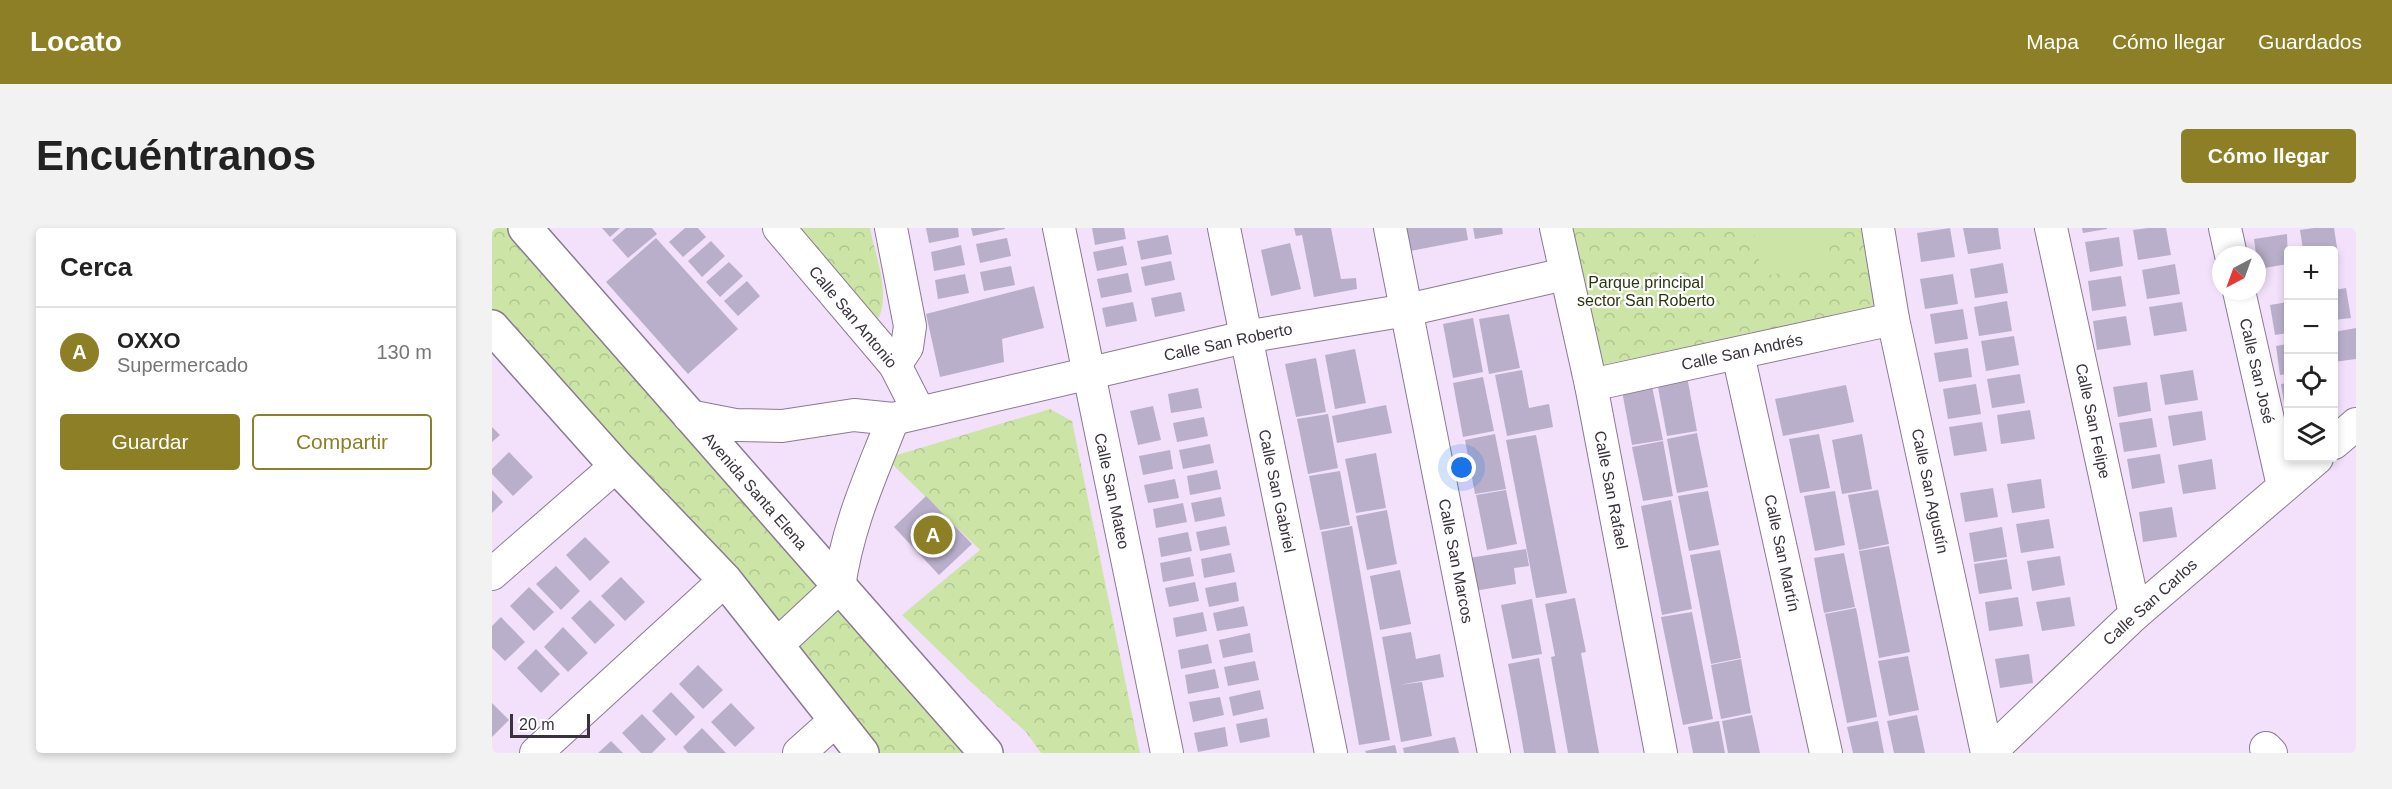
<!DOCTYPE html>
<html lang="es">
<meta charset="utf-8">
<style>
:root{--surface:#fff;--page:#f2f2f2;--text:#222;--muted:#767676;--line:#e0e0e0;--accent:#8c7f25}
body{margin:0;font-family:Helvetica,sans-serif;background:var(--page);color:var(--text)}
.controls{position:absolute;right:18px;top:18px;display:grid;overflow:hidden;border-radius:6px;box-shadow:0 3px 9px #0003}
.controls button{width:54px;height:54px;display:grid;place-items:center;padding:0;border:0;border-bottom:2px solid var(--line);background:var(--surface);color:var(--text);font:30px sans-serif}
.compass{position:absolute;left:1720px;top:18px;width:54px;height:54px;border-radius:50%;background:var(--surface);box-shadow:0 3px 9px #0003;rotate:221deg}
.scale{position:absolute;left:18px;bottom:15px;width:80px;box-sizing:border-box;padding-left:6px;border:3px solid #39323c;border-top:0;font-size:16px;line-height:21px;white-space:nowrap;color:#39323c;-webkit-text-stroke:4px #fff;paint-order:stroke}
.you{position:absolute;left:970px;top:240px;width:21px;height:21px;margin:-15px;border:4px solid #fff;border-radius:50%;background:#1a73e8;box-shadow:0 0 0 9px #1a73e833}
.badge{display:grid;place-items:center;width:39px;height:39px;border-radius:50%;background:var(--accent);color:#fff;font-size:20px;font-weight:700}
.pin{position:absolute;translate:-50% -50%;border:3px solid #fff;box-shadow:0 2px 6px #0006}
.list{margin:0;padding:0;list-style:none}
h2{display:flex;justify-content:space-between;align-items:center;height:78px;margin:0;padding:0 24px;font-size:26px}
h2 small{font-size:20px;font-weight:400;color:var(--muted)}
.list li{display:grid;grid-template-columns:39px 1fr auto;gap:18px;align-items:center;box-sizing:border-box;height:90px;padding:0 24px;border-top:2px solid var(--line)}
.list b{display:block;font-size:22px;white-space:nowrap}
.list p{margin:0;font-size:20px;white-space:nowrap;color:var(--muted)}
.list em{font-size:20px;font-style:normal;color:var(--muted)}
.actions{display:flex;gap:12px;padding:18px 24px}
.actions a{flex:1;padding:14px 0;border:2px solid var(--accent);border-radius:6px;text-align:center;font-size:21px;color:var(--accent)}
.actions .main{background:var(--accent);color:#fff}
.icon{flex:none;width:33px;height:33px;fill:none;stroke:currentColor;stroke-width:2;stroke-linecap:round;stroke-linejoin:round}
.map{position:relative;flex:none;width:1864px;height:525px;overflow:hidden;border-radius:6px}
header{display:flex;align-items:center;gap:36px;box-sizing:border-box;height:84px;padding:0 30px;background:var(--accent);color:#fff}
header strong{font-size:28px}
nav{display:flex;gap:33px;margin-inline-start:auto;font-size:21px}
.intro{display:flex;align-items:center;justify-content:space-between;box-sizing:border-box;height:144px;padding:0 36px}
h1{margin:0;font-size:42px}
.button{padding:15px 27px;border-radius:6px;background:var(--accent);color:#fff;font-size:21px;font-weight:700}
main{display:flex;gap:36px;padding:0 36px}
aside{flex:1;background:var(--surface);border-radius:6px;box-shadow:0 3px 9px #0003}
.map>svg:first-child{display:block}
</style>
<header>
<strong>Locato</strong>
<nav><a>Mapa</a><a>Cómo llegar</a><a>Guardados</a></nav>
</header>
<div class="intro"><h1>Encuéntranos</h1><a class="button">Cómo llegar</a></div>
<main>
<aside>
<h2>Cerca<small></small></h2>
<ul class="list">
<li><span class="badge">A</span><div><b>OXXO</b><p>Supermercado</p></div><em>130 m</em></li>
</ul>
<div class="actions"><a class="main">Guardar</a><a>Compartir</a></div>
</aside>
<div class="map">
<svg width="1864" height="525" viewBox="0 0 1864 525">
<defs>
<pattern id="park-crowns" width="20" height="18" patternUnits="userSpaceOnUse" patternTransform="scale(1.5)"><rect width="20" height="18" fill="#cce5a6"/><path d="M2 6a3 3 0 1 1 6 0M12 15a3 3 0 1 1 6 0" fill="none" stroke="#b0c590"/></pattern>
</defs>
<rect width="100%" height="100%" fill="#f3e1fb"/>
<g fill="url(#park-crowns)">
<polygon points="0,0 33,0 494,525 370,525 0,99"/>
<path d="M295 0H378C383 27 400 68 385 93Z"/>
<polygon points="1075,0 1369,0 1386,79 1105,138"/>
<polygon points="558,181 580,193 648,525 549,525 534,504 481,456 410,387 488,322 399,235 405,227"/>
</g>
<polygon fill="#cce5a6" points="1261,0 1333,0 1339,37 1270,48"/>
<g fill="#b9afca">
<polygon points="110,0 128,0 118,9"/>
<polygon points="134,0 160,0 165,6 136,30 120,12"/>
<polygon points="193,0 206,0 214,9 191,29 177,14"/>
<polygon points="434,0 466,0 467,9 437,15"/>
<polygon points="479,0 513,0 513,1 481,8"/>
<polygon points="600,0 632,0 634,11 603,17"/>
<polygon points="802,0 839,0 849,51 864,50 865,61 822,69 810,7 804,8"/>
<polygon points="908,0 974,0 976,12 913,24"/>
<polygon points="981,0 1010,0 1011,6 983,11"/>
<polygon points="1458,0 1463,29 1429,34 1425,5"/>
<polygon points="1471,0 1506,0 1509,21 1476,26"/>
<polygon points="1590,0 1615,0 1615,1 1591,5"/>
<polygon points="1656,0 1674,0 1679,27 1646,32 1641,2"/>
<polygon points="1822,0 1842,0 1846,26 1842,27 1842,22 1811,22 1808,2"/>
<polygon points="1795,6 1796,36 1766,41 1762,11"/>
<polygon points="676,7 680,26 649,32 645,13"/>
<polygon points="1627,9 1631,38 1598,44 1593,14"/>
<polygon points="164,10 246,101 196,146 114,54"/>
<polygon points="515,10 519,28 488,35 484,16"/>
<polygon points="219,13 233,28 210,49 196,33"/>
<polygon points="798,15 809,61 779,68 769,22"/>
<polygon points="469,17 473,37 442,43 439,24"/>
<polygon points="631,18 635,37 605,43 601,24"/>
<polygon points="679,33 683,52 653,58 649,39"/>
<polygon points="237,34 251,48 228,69 214,54"/>
<polygon points="1511,35 1516,65 1483,70 1478,41"/>
<polygon points="1683,36 1688,66 1655,71 1650,42"/>
<polygon points="519,38 523,57 492,63 488,44"/>
<polygon points="636,45 640,64 609,70 605,51"/>
<polygon points="473,46 477,65 446,71 443,52"/>
<polygon points="1461,46 1466,76 1433,81 1428,51"/>
<polygon points="1629,48 1634,78 1600,83 1596,53"/>
<polygon points="255,53 268,68 246,88 232,73"/>
<polygon points="542,58 552,100 510,111 512,134 448,149 434,86"/>
<polygon points="1854,60 1859,90 1842,92 1842,62"/>
<polygon points="689,64 693,83 663,89 659,70"/>
<polygon points="1515,73 1520,103 1487,108 1482,79"/>
<polygon points="641,74 645,93 614,99 610,80"/>
<polygon points="1690,74 1695,103 1662,108 1657,79"/>
<polygon points="1796,74 1796,105 1783,107 1778,77"/>
<polygon points="1471,81 1476,111 1443,116 1438,86"/>
<polygon points="1017,86 1028,140 997,146 987,91"/>
<polygon points="1634,88 1639,117 1605,122 1601,93"/>
<polygon points="981,90 991,144 961,150 951,96"/>
<polygon points="1864,100 1864,131 1842,134 1842,104"/>
<polygon points="1522,108 1527,137 1494,143 1489,113"/>
<polygon points="1796,116 1796,146 1788,147 1784,118"/>
<polygon points="1476,120 1480,149 1447,154 1442,125"/>
<polygon points="863,121 874,175 843,181 833,127"/>
<polygon points="824,130 834,184 804,189 793,136"/>
<polygon points="1030,142 1037,180 1057,176 1061,199 1015,208 1003,147"/>
<polygon points="1701,142 1706,172 1673,177 1668,147"/>
<polygon points="1528,146 1533,175 1500,180 1495,151"/>
<polygon points="1195,148 1205,203 1175,208 1165,154"/>
<polygon points="991,149 1002,203 971,209 961,155"/>
<polygon points="1655,154 1659,183 1626,189 1621,159"/>
<polygon points="1796,155 1796,185 1794,186 1789,156"/>
<polygon points="1484,156 1489,186 1456,191 1451,161"/>
<polygon points="1354,157 1362,194 1291,208 1283,171"/>
<polygon points="1160,158 1171,212 1140,217 1130,163"/>
<polygon points="706,160 710,180 679,185 676,166"/>
<polygon points="894,177 900,205 845,215 840,188"/>
<polygon points="661,178 669,212 646,217 638,183"/>
<polygon points="1538,182 1543,211 1509,216 1505,187"/>
<polygon points="1710,183 1714,212 1681,218 1676,188"/>
<polygon points="836,186 846,240 816,246 805,191"/>
<polygon points="712,189 716,208 685,214 681,195"/>
<polygon points="1660,190 1665,219 1632,224 1627,195"/>
<polygon points="1490,194 1495,223 1462,228 1457,199"/>
<polygon points="0,199 8,207 0,214"/>
<polygon points="1205,205 1216,259 1185,265 1175,211"/>
<polygon points="1003,206 1014,261 983,266 973,212"/>
<polygon points="1327,206 1338,260 1308,265 1297,211"/>
<polygon points="1370,206 1380,261 1350,266 1340,212"/>
<polygon points="1044,207 1075,365 1044,370 1014,212"/>
<polygon points="1171,213 1181,268 1151,273 1140,219"/>
<polygon points="718,216 722,235 691,241 687,222"/>
<polygon points="678,222 681,241 651,247 647,228"/>
<polygon points="17,224 41,249 21,268 0,246 0,241"/>
<polygon points="884,225 894,280 864,285 853,231"/>
<polygon points="1668,226 1673,255 1640,261 1635,231"/>
<polygon points="1720,231 1724,261 1691,266 1686,237"/>
<polygon points="725,242 729,261 698,267 695,248"/>
<polygon points="848,243 858,297 828,302 817,248"/>
<polygon points="683,251 687,270 656,275 652,257"/>
<polygon points="1549,251 1553,280 1520,285 1515,256"/>
<polygon points="1501,260 1506,289 1473,294 1468,265"/>
<polygon points="0,262 11,274 0,285"/>
<polygon points="1014,262 1025,316 995,322 984,267"/>
<polygon points="1386,262 1397,316 1367,322 1356,267"/>
<polygon points="1216,263 1227,317 1197,323 1186,268"/>
<polygon points="1343,263 1353,317 1323,323 1312,268"/>
<polygon points="434,268 480,316 447,347 402,299"/>
<polygon points="729,269 733,288 703,294 699,275"/>
<polygon points="1179,272 1200,381 1170,387 1149,278"/>
<polygon points="691,275 695,294 664,300 661,281"/>
<polygon points="1680,279 1685,309 1651,314 1647,284"/>
<polygon points="895,282 905,336 875,342 864,288"/>
<polygon points="1557,291 1562,320 1529,325 1524,296"/>
<polygon points="734,298 738,317 708,323 704,304"/>
<polygon points="860,298 898,512 867,517 829,304"/>
<polygon points="1510,299 1515,329 1482,334 1477,305"/>
<polygon points="696,304 700,323 669,329 666,310"/>
<polygon points="93,309 118,334 98,353 74,327"/>
<polygon points="1397,318 1418,424 1387,430 1367,323"/>
<polygon points="1034,321 1037,338 1022,340 1024,356 982,363 977,330"/>
<polygon points="1228,322 1249,430 1219,436 1198,327"/>
<polygon points="739,325 743,344 712,350 709,331"/>
<polygon points="1352,325 1363,379 1332,385 1322,330"/>
<polygon points="1568,328 1573,357 1540,363 1535,333"/>
<polygon points="698,329 702,348 671,354 668,335"/>
<polygon points="1515,331 1520,361 1487,366 1482,336"/>
<polygon points="64,338 88,363 69,382 44,356"/>
<polygon points="908,342 919,396 888,402 878,348"/>
<polygon points="129,349 153,374 133,393 109,368"/>
<polygon points="703,354 707,373 677,379 673,360"/>
<polygon points="744,354 747,373 717,379 713,360"/>
<polygon points="37,359 62,384 42,403 18,378"/>
<polygon points="1526,369 1531,398 1497,403 1493,374"/>
<polygon points="1578,369 1583,398 1550,403 1544,374"/>
<polygon points="1083,370 1094,424 1089,425 1107,525 1076,525 1059,429 1063,428 1053,376"/>
<polygon points="1040,371 1050,426 1020,431 1009,377"/>
<polygon points="98,372 123,397 103,416 79,390"/>
<polygon points="752,378 756,398 725,403 721,385"/>
<polygon points="1364,380 1385,489 1355,495 1333,386"/>
<polygon points="711,384 715,403 684,409 681,390"/>
<polygon points="1200,384 1221,491 1191,497 1169,389"/>
<polygon points="9,389 33,414 13,433 0,420 0,398"/>
<polygon points="71,399 96,425 76,444 52,419"/>
<polygon points="919,404 924,431 948,426 952,449 907,457 930,454 940,508 909,514 890,409"/>
<polygon points="758,405 761,424 731,430 727,412"/>
<polygon points="716,416 720,435 689,441 686,422"/>
<polygon points="44,421 68,446 49,465 25,440"/>
<polygon points="1537,426 1541,455 1508,460 1503,431"/>
<polygon points="1416,428 1427,482 1397,488 1386,433"/>
<polygon points="1047,430 1057,485 1064,525 1032,525 1026,490 1016,436"/>
<polygon points="1249,431 1259,485 1229,491 1219,437"/>
<polygon points="763,433 767,452 736,458 732,439"/>
<polygon points="206,437 231,462 211,481 187,456"/>
<polygon points="723,441 727,460 696,466 693,447"/>
<polygon points="768,462 772,481 741,488 737,469"/>
<polygon points="179,464 203,489 184,508 160,483"/>
<polygon points="728,469 732,487 701,494 697,474"/>
<polygon points="0,475 17,492 0,509"/>
<polygon points="239,475 263,500 243,519 219,494"/>
<polygon points="150,486 174,511 160,525 149,525 130,505"/>
<polygon points="1260,487 1268,525 1236,525 1230,493"/>
<polygon points="1425,487 1433,525 1402,525 1395,493"/>
<polygon points="775,490 778,509 748,515 744,496"/>
<polygon points="1227,493 1233,525 1201,525 1196,499"/>
<polygon points="1386,493 1392,525 1361,525 1355,499"/>
<polygon points="733,499 736,518 706,524 702,505"/>
<polygon points="210,500 234,525 196,525 191,519"/>
<polygon points="963,509 967,525 912,525 911,520"/>
<polygon points="119,513 131,525 106,525"/>
<polygon points="903,517 905,525 874,525 873,523"/>
</g>
<g fill="none" stroke-linecap="round" stroke-linejoin="round">
<g stroke="#8a7a91" stroke-width="34">
<g id="minor">
<polyline points="287,0 403,137 427,184"/>
<polyline points="399,0 418,98 415,119 403,137"/>
<polyline points="567,0 675,525"/>
<polyline points="732,0 839,525"/>
<polyline points="898,0 1002,525"/>
<polyline points="1064,0 1099,157 1169,525"/>
<polyline points="1386,0 1401,91 1495,525"/>
<polyline points="1559,0 1643,386"/>
<polyline points="1733,0 1739,27"/>
<polyline points="1747,63 1791,258"/>
<polyline points="1246,126 1334,525"/>
<polyline points="1099,157 1401,91"/>
<polyline points="197,188 243,197 290,198 362,187 401,191 753,109 915,82 1073,46"/>
<polyline points="1842,215 1864,196"/>
<polyline points="0,346 124,238"/>
<path d="M286 416 347 359C356 296 378 250 401 191"/>
<polyline points="1774,520 1779,525"/>
<polyline points="44,525 233,352"/>
<polyline points="307,525 344,492"/>
<polyline points="1497,525 1643,386 1825,230"/>
</g>
</g>
<g stroke="#8a7a91" stroke-width="36">
<g id="tertiary">
<polyline points="33,0 494,525"/>
<polyline points="0,99 124,238 233,352 370,525"/>
</g>
</g>
<use href="#minor" stroke="#fff" stroke-width="32"/>
<use href="#tertiary" stroke="#fff" stroke-width="33"/>
</g>
<g text-anchor="middle" dominant-baseline="central" stroke-width="4.5" stroke-linejoin="round" paint-order="stroke">
<g font-size="16" fill="#2a3810" stroke="#fff">
<text x="1154" y="54">Parque principal<tspan x="1154" dy="18">sector San Roberto</tspan></text>
</g>
<g font-size="16" fill="#39323c" stroke="#fff">
<text transform="translate(361 89) rotate(50)">Calle San Antonio</text>
<text transform="translate(736 114) rotate(-12)">Calle San Roberto</text>
<text transform="translate(1250 124) rotate(-12)">Calle San Andrés</text>
<text transform="translate(1765 143) rotate(77)">Calle San José</text>
<text transform="translate(1601 193) rotate(78)">Calle San Felipe</text>
<text transform="translate(1119 262) rotate(79)">Calle San Rafael</text>
<text transform="translate(263 263) rotate(49)">Avenida Santa Elena</text>
<text transform="translate(620 263) rotate(78)">Calle San Mateo</text>
<text transform="translate(785 263) rotate(78)">Calle San Gabriel</text>
<text transform="translate(1438 263) rotate(78)">Calle San Agustín</text>
<text transform="translate(1290 325) rotate(78)">Calle San Martín</text>
<text transform="translate(964 333) rotate(79)">Calle San Marcos</text>
<text transform="translate(1658 374) rotate(-42)">Calle San Carlos</text>
</g>
</g>
</svg>
<div class="controls">
<button>+</button>
<button>−</button>
<button><svg class="icon" aria-label="locate" viewBox="0 0 24 24"><circle cx="12" cy="12" r="6"/><path d="M12 2v4M12 18v4M2 12h4M18 12h4"/></svg></button>
<button><svg class="icon" aria-label="layers" viewBox="0 0 24 24"><path d="M12 4l9 5-9 5-9-5zM3 14l9 5 9-5"/></svg></button>
</div>
<svg class="compass" viewBox="-18 -18 36 36"><path d="M0-13l5 13h-10z" fill="#e53935"/><path d="M0 13l5-13h-10z" fill="#767676"/></svg>
<div class="scale">20 m</div>
<div class="you"></div>
<div class="pin badge" style="left:441px;top:307px">A</div>
</div>
</main>
